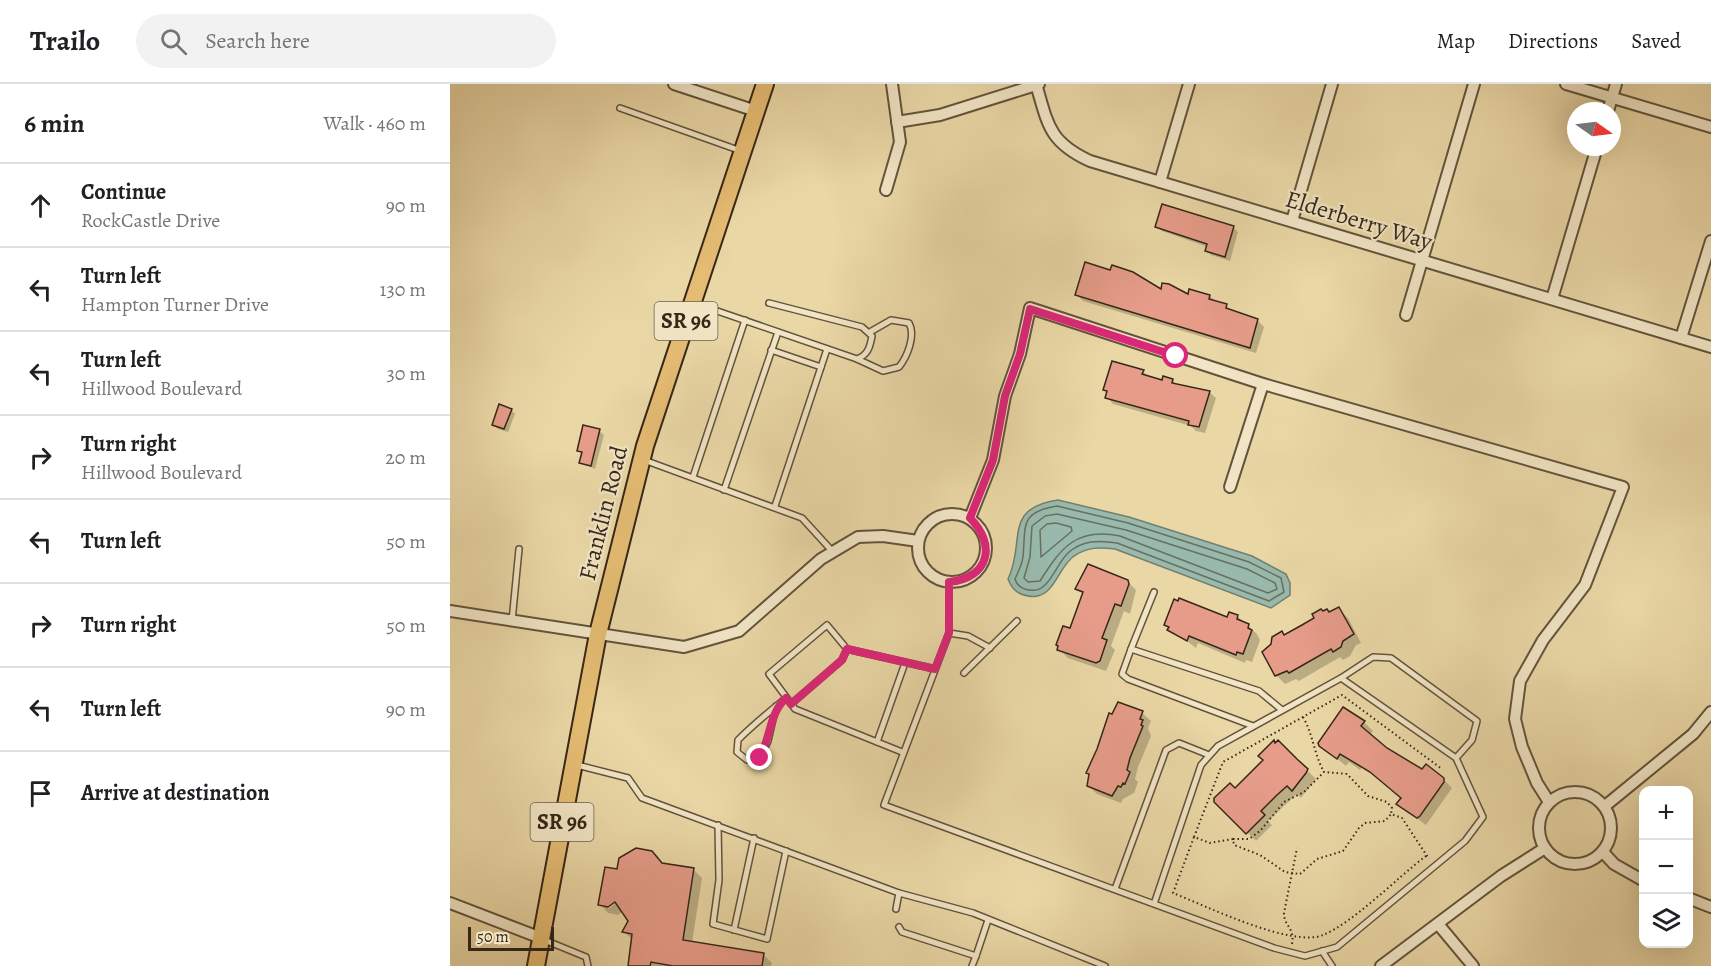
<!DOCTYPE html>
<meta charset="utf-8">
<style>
:root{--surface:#fff;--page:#f2f2f2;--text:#202124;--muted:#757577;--line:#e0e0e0}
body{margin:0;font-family:Alegreya,serif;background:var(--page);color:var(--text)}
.controls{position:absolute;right:18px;bottom:18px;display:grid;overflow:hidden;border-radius:12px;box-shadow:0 6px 24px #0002}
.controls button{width:54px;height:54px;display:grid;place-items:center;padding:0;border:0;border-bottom:2px solid var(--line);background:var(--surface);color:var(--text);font:30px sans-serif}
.compass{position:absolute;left:1117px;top:18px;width:54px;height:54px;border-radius:50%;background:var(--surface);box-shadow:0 6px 24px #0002;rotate:104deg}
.scale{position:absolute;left:18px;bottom:15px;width:86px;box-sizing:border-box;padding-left:6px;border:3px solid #362718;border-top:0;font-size:16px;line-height:21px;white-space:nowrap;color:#362718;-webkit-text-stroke:4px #f1e5c5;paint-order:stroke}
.stop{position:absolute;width:18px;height:18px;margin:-14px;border:4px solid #db2777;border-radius:50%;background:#fff}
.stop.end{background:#db2777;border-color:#fff;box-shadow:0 2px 6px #0008}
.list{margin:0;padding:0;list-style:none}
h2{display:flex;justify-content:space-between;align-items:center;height:78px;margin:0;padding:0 24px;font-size:26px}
h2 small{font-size:20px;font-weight:400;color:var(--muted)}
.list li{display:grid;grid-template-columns:39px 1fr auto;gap:18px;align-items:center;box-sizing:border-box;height:84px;padding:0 24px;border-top:2px solid var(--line)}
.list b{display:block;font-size:22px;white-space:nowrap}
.list p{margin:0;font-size:20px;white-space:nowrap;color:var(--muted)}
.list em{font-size:20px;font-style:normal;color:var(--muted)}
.icon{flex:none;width:33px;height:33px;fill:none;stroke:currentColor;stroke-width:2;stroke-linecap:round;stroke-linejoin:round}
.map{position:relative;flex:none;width:1261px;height:882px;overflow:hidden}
header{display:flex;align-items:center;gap:36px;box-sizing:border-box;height:84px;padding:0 30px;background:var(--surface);border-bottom:2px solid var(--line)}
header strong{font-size:28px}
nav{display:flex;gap:33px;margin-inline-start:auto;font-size:21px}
.search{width:420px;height:54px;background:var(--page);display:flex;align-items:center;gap:15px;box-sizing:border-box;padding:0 21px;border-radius:33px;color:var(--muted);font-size:22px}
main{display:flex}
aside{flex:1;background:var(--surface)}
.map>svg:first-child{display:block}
</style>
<header>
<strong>Trailo</strong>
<div class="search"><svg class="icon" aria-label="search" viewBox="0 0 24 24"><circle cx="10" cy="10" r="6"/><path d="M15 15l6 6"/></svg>Search here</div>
<nav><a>Map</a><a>Directions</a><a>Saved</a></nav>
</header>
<main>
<aside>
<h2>6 min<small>Walk · 460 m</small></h2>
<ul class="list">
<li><svg class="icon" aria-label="ahead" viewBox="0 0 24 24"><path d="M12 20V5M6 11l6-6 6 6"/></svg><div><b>Continue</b><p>RockCastle Drive</p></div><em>90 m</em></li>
<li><svg class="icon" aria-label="left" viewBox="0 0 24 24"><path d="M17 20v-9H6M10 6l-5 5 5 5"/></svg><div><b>Turn left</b><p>Hampton Turner Drive</p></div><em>130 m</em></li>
<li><svg class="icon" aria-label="left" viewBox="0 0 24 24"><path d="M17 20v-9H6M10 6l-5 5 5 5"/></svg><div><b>Turn left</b><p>Hillwood Boulevard</p></div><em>30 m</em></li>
<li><svg class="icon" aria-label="right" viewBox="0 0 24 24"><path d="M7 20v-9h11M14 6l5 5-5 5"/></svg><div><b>Turn right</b><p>Hillwood Boulevard</p></div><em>20 m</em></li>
<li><svg class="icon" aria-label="left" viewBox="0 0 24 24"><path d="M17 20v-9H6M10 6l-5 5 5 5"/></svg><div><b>Turn left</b></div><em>50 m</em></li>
<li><svg class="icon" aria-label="right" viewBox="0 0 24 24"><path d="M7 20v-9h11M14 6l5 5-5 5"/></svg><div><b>Turn right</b></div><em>50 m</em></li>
<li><svg class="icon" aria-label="left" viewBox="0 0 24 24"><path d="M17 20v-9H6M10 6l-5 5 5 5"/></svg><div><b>Turn left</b></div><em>90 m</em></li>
<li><svg class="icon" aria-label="arrive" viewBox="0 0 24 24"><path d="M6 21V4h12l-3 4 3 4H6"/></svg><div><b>Arrive at destination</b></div></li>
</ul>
</aside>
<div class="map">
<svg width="1261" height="882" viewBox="0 0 1261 882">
<rect width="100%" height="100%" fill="#ead7a6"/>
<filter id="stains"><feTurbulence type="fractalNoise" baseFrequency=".00333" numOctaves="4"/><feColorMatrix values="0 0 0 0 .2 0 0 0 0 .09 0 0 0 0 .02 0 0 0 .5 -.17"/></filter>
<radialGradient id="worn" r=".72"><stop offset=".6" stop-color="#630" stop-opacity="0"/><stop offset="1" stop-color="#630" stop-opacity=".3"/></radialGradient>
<path fill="#98b9ab" stroke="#717f70" stroke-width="1.5" d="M608 416 679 433 802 472 836 490 840 499V511L821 524 665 465C649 463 638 463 624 472 607 484 604 517 578 512 567 510 562 505 558 495 576 458 552 424 608 416Z"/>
<g fill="#0003" fill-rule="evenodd">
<polygon points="707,142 783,143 788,148 780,177 761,171 756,166 758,163 712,147"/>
<polygon points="712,207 738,213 759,212 783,228 807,236 814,243 806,269 633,217 626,210"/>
<polygon points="693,287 699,294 713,298 722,296 728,302 759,308 766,314 755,349 746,347 741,342 663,320 657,313 658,309 655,306"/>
<polygon points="61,326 65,330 58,348 48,345 44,341"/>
<polygon points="149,347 154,351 145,385 131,378 133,371 128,366"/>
<polygon points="638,482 677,497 686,506 680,530 674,527 661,562 665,566 656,587 618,574 609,565 621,546 634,511 627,505"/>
<polygon points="889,525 898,534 911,559 906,561 900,572 893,576 890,573 849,597 846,595 835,600 826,591 835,552"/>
<polygon points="787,532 807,550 810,556 802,578 796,576 795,579 748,559 746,564 716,541"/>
<polygon points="894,624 914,638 923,647 920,650 930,660 972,687 993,695 1002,704 976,741 948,720 951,716 943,706 912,683 910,686 899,678 896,682 878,667"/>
<polygon points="692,629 701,637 698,644 701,652 688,683 685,695 688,698 684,709 673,715 671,719 647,710 638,701"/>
<polygon points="828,658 866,695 851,714 847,710 818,737 822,741 806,757 766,717 786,706 815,676"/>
<path d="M213 781 243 785 252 794 242 859 313 870 322 879 321 882H179L183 856 174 848 180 837 173 827 168 831 158 829 150 820 169 787ZM171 815 158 825V821Z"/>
</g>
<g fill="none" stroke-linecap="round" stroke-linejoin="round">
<g stroke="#677062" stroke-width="1.5">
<path d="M607 422 678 439 799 478 831 494 834 508 819 517 667 459C649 456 632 456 618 469 605 481 599 510 579 506 572 505 567 502 565 495 568 488 572 481 573 473 576 442 569 428 607 422Z"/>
<path d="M607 430 676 446 797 485 825 499 827 505 818 509 670 452C626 443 611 464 590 497L578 498 574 494 580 473 582 442 595 432Z"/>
<polygon points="606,439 621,443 622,447 591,473 590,446 597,440"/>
</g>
</g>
<g fill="#e69c89" stroke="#362718" stroke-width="1.5">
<polygon points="712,120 784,142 775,173 755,167 757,160 705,143"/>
<polygon points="635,178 660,186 662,181 683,188 711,205 712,199 719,200 738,210 739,205 760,211 759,215 777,220 776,224 808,235 800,264 625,211"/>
<polygon points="662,277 694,286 692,290 712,296 713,292 723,295 722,299 760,307 749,343 738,341 739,337 655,314 657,307 653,306"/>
<polygon points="49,320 62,325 54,345 42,341"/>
<polygon points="133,341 150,345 141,382 129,379 132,368 127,367"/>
<polygon points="638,480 678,496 679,500 671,522 665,520 652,554 657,556 650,577 646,579 607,566 608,562 606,561 613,542 620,544 633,508 625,505"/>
<polygon points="729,514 777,533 779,528 788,531 787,535 799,540 798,544 802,546 793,570 787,568 786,571 739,552 737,557 717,546 719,543 714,541 724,515 728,517"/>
<polygon points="889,523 904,550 893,557 891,563 883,568 881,565 839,589 837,587 825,592 812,568 821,560 822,553 832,547 834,551 852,541 864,534 862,530 871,525 873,527 877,525 879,528"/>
<polygon points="668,618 693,627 690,635 693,636 691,641 693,642 680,674 677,686 680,688 675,700 673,699 671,703 668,702 662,712 637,702 639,690 636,689 647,665 659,629 662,630"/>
<polygon points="893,623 915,637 911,642 937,664 972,685 976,680 994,694 994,698 970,732 967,734 946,720 951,714 920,688 890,670 887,675 869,662 868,659"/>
<polygon points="824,656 825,659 828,656 847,675 858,685 856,689 842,707 837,702 827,711 811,727 815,731 796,750 764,718 764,714 780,699 785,704 813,676 808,672"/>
<polygon points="186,764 202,767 212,779 244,784 233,856 314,869 312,882 223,882 201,878 200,882 178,882 182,850 172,848 178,837 165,818 158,823 148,821 155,783 167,785 169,774"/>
</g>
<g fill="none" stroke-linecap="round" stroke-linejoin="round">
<g stroke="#63533c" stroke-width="8">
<g id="lane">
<polyline points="170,24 291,67"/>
<path d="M244 219 407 275C418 271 420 263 422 252L412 243 319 219"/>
<polyline points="321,266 371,283"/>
<path d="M407 275 433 287 449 283C457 273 466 252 459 239L441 236 420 248"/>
<polyline points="194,376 352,434 383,468"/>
<polyline points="243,393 295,236"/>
<polyline points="274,406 328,248"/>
<polyline points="325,422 377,265"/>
<polyline points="499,498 499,549 434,721 824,864 855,872 887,863 1015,757 1033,733 1006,674 891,594 768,662 751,681 704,820"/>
<polyline points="704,508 681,565 809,607 832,626"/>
<polyline points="62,537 69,465"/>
<polyline points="499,549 518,552 540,564"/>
<polyline points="681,565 672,590 678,595 803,642"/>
<polyline points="514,589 567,537"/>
<polyline points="891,594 923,573 941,574 1027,637 1022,656 1006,674"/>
<polyline points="341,620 392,576 397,565"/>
<path d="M326 622 318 657 310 674 297 676 287 668 288 656C303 641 320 627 336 614"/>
<polyline points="427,658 455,579"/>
<polyline points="452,668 345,625 319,590 377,541 397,565 485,585"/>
<polyline points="127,681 178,694 192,714 449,809 446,825"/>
<polyline points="268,741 269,796 263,840 317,855 336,767"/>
<polyline points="665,805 716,666 729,659 759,671"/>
<polyline points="449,809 523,829 655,882"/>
<polyline points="449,843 452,848 526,872 522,882"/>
<polyline points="284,846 304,754"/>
<polyline points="92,855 136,873 138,882"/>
<polyline points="872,867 882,882"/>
<polyline points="526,872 538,836"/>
</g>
</g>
<g stroke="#63533c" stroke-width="14">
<g id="street">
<polyline points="224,0 306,27"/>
<path d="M586 0C598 41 599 58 640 77L1261 263"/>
<polyline points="1116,0 1261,43"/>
<polyline points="1158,27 1166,0"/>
<polyline points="447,38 490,31 589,0"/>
<polyline points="710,98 739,0"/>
<polyline points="436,106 450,58 442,0"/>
<polyline points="842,137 882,0"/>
<polyline points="1102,215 1147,63"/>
<polyline points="956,231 1024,0"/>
<polyline points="1231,254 1261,157"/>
<polyline points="780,403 813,300"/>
<circle cx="502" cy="464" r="34"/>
<polyline points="520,434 543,376 555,312 570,270 580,224 813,300 1173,403 1135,501 1093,556 1070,597 1065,635 1072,663 1087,699 1099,718"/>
<polyline points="0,527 234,563 289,547 371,475 408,453 433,452 468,457"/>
<circle cx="1125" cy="744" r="36"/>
<polyline points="1155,722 1243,650 1261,628"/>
<polyline points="1153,768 1164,780 1194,797"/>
<polyline points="1238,814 1261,823"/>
<polyline points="0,819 91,854"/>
<polyline points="988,840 1023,882"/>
<polyline points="931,882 1051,792 1095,764"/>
</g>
</g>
<g stroke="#362718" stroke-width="20">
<polyline id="primary" points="86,882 148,550 195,362 315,0"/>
</g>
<g stroke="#362718" stroke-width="2" stroke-dasharray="1.5 3" stroke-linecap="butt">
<path d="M853 633C863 650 864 670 874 688"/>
<polyline points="744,753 773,678 892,611 992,685"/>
<polyline points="783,755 799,755 810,747 834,718 854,708 874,688 897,690 918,712 937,718 942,724 941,730"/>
<path d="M976 772C948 793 903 839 873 851 842 864 756 822 723 809L744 753 760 759 783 755 784 761 810 771 835 788 850 790 867 775 893 767 909 744 915 739 935 737 941 730 952 734 979 775"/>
<path d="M842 860C845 843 834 843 834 829L847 764"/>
</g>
<use href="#lane" stroke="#f1e5c5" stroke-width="5"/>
<use href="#street" stroke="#f1e5c5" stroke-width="10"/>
<use href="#primary" stroke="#e5bc73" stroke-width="16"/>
</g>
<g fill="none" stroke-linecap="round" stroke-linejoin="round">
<path stroke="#db2777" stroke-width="8" d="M310 674C320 654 320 628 336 614L341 620 392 576 397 565 485 585 499 549V498C539 494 547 461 520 434L543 376 555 312 570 270 580 225 726 272"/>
</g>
<g text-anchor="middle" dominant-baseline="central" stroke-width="4.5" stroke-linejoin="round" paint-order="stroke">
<g fill="#f1e5c5" stroke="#6e604c" stroke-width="1.5">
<rect x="204.5" y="218" width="63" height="38" rx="4.5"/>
<rect x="80.5" y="719" width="63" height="38" rx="4.5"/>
</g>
<g font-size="22" font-weight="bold" fill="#362718">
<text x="236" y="237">SR 96</text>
<text x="112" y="738">SR 96</text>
</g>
<g font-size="24" fill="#362718" stroke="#f1e5c5">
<text transform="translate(909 136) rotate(17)">Elderberry Way</text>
<text transform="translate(153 429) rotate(-76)">Franklin Road</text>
</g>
</g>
<rect width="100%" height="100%" filter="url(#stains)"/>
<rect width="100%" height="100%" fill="url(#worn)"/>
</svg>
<div class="controls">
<button>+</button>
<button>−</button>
<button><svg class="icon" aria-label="layers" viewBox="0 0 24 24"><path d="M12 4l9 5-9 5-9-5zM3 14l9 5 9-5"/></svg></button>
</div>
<svg class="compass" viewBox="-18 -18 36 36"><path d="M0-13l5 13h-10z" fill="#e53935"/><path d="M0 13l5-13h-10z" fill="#757577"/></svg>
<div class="scale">50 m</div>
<div class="stop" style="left:726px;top:272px"></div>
<div class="stop end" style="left:310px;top:674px"></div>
</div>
</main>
